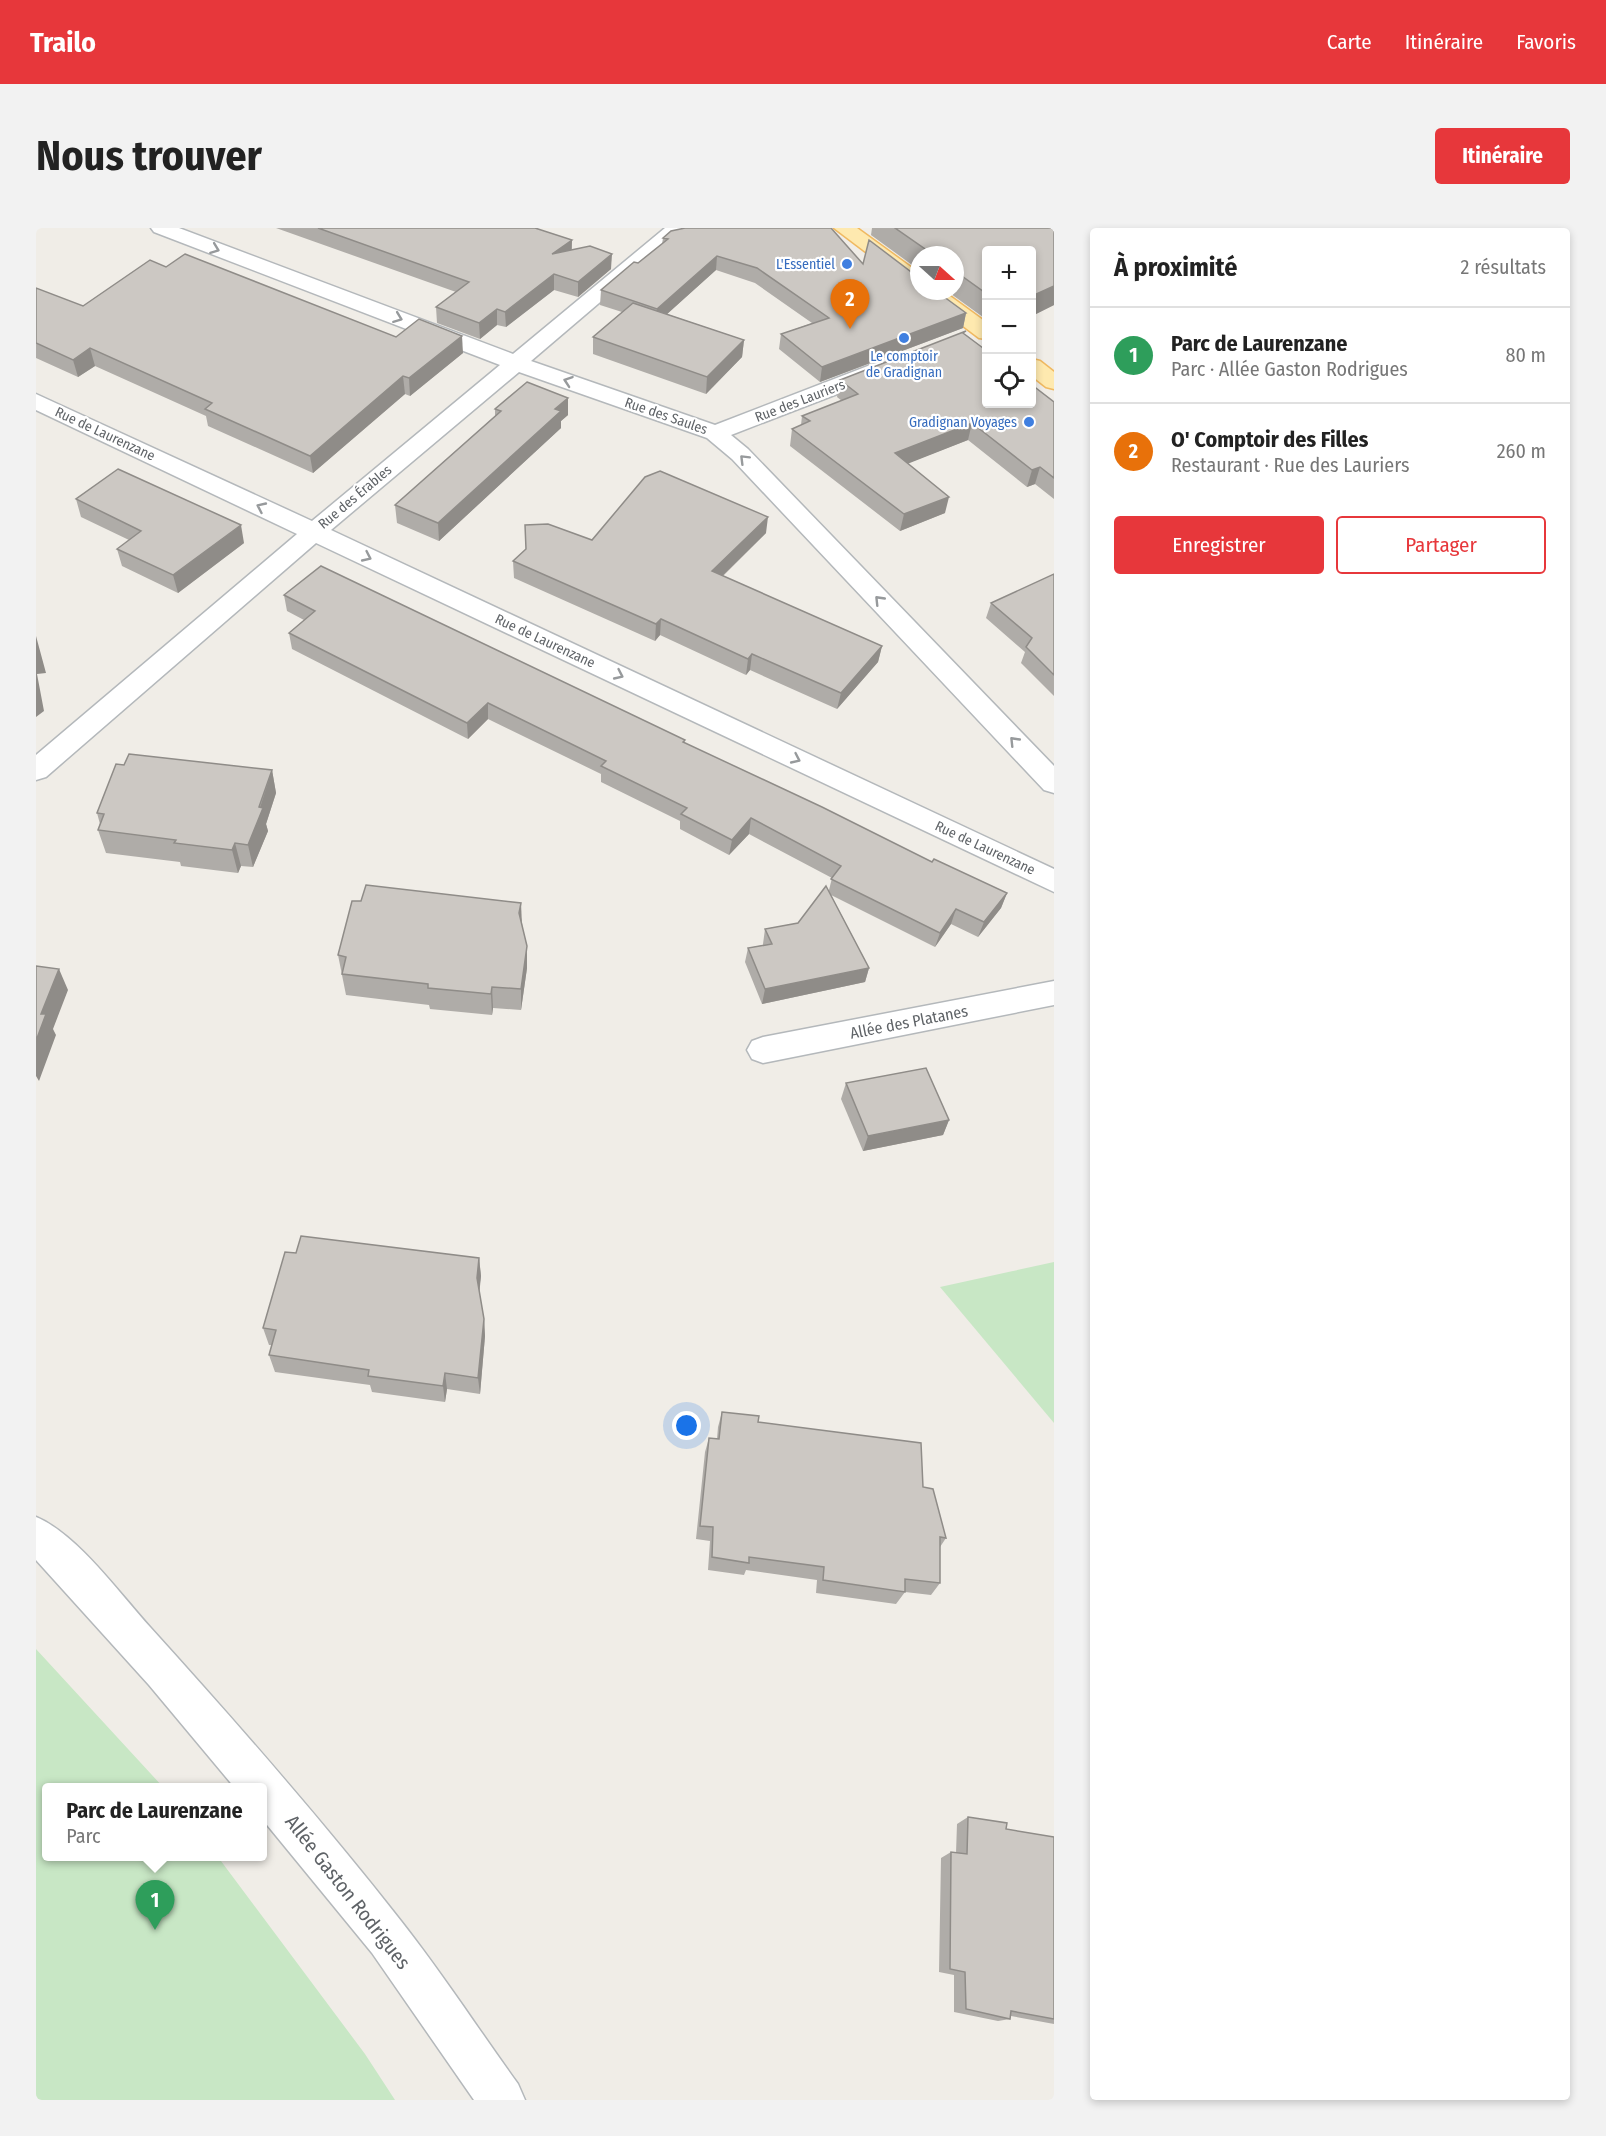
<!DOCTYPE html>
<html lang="fr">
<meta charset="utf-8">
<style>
:root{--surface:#fff;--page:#f2f2f2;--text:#222;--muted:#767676;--line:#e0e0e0;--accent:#e7373b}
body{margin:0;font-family:"Fira Sans Condensed",sans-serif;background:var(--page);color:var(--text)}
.controls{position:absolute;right:18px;top:18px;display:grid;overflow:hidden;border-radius:6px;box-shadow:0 3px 9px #0003}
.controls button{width:54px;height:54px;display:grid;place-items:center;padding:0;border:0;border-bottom:2px solid var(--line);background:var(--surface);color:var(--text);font:30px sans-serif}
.compass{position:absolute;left:874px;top:18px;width:54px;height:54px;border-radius:50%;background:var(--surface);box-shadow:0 3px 9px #0003;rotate:111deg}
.you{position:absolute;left:651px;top:1198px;width:21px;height:21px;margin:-15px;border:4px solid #fff;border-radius:50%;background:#1a73e8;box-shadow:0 0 0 9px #1a73e833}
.badge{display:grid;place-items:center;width:39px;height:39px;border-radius:50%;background:var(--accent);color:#fff;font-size:20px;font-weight:700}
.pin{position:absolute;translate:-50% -50px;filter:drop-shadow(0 2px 3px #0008)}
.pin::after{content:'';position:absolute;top:32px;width:21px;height:18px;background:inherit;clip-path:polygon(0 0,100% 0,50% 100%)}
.popup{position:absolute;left:6px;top:1555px;width:225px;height:78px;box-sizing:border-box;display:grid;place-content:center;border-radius:6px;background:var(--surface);filter:drop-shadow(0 2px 4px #0005);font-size:20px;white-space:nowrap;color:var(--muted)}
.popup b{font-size:22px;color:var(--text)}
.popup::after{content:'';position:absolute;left:50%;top:100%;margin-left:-12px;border:12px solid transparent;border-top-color:var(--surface)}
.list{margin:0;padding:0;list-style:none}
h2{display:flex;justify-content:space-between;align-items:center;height:78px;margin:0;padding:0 24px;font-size:26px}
h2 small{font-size:20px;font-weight:400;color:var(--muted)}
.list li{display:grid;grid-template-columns:39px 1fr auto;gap:18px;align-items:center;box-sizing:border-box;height:96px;padding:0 24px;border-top:2px solid var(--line)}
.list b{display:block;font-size:22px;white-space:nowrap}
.list p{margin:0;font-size:20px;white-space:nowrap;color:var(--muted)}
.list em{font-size:20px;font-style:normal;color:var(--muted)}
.actions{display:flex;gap:12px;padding:18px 24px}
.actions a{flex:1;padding:14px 0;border:2px solid var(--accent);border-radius:6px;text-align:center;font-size:21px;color:var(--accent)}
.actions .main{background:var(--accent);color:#fff}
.icon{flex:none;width:33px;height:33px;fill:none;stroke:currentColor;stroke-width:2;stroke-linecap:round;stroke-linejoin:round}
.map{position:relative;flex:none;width:1018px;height:1872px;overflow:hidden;border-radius:6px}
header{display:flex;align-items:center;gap:36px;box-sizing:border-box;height:84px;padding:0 30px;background:var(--accent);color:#fff}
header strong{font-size:28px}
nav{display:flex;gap:33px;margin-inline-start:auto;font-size:21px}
.intro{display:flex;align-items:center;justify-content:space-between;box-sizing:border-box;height:144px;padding:0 36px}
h1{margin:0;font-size:42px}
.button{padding:15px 27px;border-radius:6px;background:var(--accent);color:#fff;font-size:21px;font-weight:700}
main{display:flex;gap:36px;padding:0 36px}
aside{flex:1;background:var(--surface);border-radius:6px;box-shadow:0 3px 9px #0003}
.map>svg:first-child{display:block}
</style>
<header>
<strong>Trailo</strong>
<nav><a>Carte</a><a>Itinéraire</a><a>Favoris</a></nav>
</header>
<div class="intro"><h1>Nous trouver</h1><a class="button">Itinéraire</a></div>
<main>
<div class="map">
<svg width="1018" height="1872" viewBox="0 0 1018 1872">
<rect width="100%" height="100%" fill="#f0ede7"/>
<g fill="#c8e7c5">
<polygon points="1018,1034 1018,1195 904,1059"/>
<polygon points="0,1421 127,1559 11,1560 11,1628 182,1629 329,1826 359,1872 0,1872"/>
</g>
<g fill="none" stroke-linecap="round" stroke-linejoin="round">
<g stroke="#b4b8bb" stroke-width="3">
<g id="minor">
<polygon points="115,0 143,0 477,126 629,0 651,0 495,133 679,197 837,136 845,134 853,136 856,141 853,146 695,207 712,221 1018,538 1018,565 1008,562 696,231 671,210 483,144 295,302 1018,641 1018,664 280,315 10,549 0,552 0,527 261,306 0,182 0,166 276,293 464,137 118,4"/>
<polygon points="1018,753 1018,777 727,835 716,831 711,822 716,813 727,809"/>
<path d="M0 1289C41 1306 84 1366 114 1399 200 1494 286 1592 365 1693 406 1745 443 1802 482 1856L489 1872H438L336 1725 227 1592V1560H199L113 1457 0 1332Z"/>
</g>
</g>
<g stroke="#f0b961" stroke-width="3">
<g id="primary">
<polygon points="798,0 821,0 883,45 883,61 876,59"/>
<polygon points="883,63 907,63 951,95 951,111 943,110 886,67"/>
<polygon points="996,131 1004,133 1018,144 1018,161 1010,159 996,148"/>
</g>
</g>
<use href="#minor" fill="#fff" fill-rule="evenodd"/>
<use href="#primary" fill="#fee9af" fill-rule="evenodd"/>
</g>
<g fill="#afaca8">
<polygon points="240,0 499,0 536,12 536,22 575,41 542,69 518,62 470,99 461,97 444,111 401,95 400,79 420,64"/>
<polygon points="836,0 1018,0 1018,77 996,88 951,22 951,92 911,63 919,63 919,27 883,27 883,42 835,7"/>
<polygon points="627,10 827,36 930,85 927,100 784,154 743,121 745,106 776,95 719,55 680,42 631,86 708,112 706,129 670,166 557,126 557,109 586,84 564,77 565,62 602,35 626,16"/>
<polygon points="130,39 360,109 427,125 374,168 369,166 277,245 172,198 170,188 59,138 42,149 0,130 0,60 47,78"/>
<polygon points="930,107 1018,174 1018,271 999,256 991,259 932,212 872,235 909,285 864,303 754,218 756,201 765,197 766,188 806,173 801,169 804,152"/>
<polygon points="532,170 532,187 525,193 525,200 403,313 361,295 359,277 459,188 459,181"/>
<polygon points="40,271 208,315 142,365 86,338 81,321 93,312 45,289"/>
<polygon points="489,297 556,312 730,305 687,348 846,418 842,434 801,481 714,442 710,447 624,407 619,413 478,350 477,333 490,321"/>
<polygon points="1018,347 1018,468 985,435 989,424 950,390 955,375"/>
<polygon points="248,367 649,512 648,515 896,634 971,665 965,680 942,709 915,696 899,719 795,667 833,740 829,754 726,776 709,734 712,720 727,717 727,716 729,701 762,695 793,662 796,650 713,606 693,627 644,601 644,593 565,554 565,546 452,491 432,511 256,421 253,405 268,392 251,383"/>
<polygon points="236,542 240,565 230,596 232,603 217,639 205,638 202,645 145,638 144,634 70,625 62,602 64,596 61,585"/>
<polygon points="486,695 491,740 485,782 457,780 456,787 394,781 393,777 310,767 302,727"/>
<polygon points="810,855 913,892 907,907 827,923 805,871"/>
<polygon points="260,1025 443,1030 445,1048 443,1062 448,1091 449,1108 444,1166 411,1161 409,1174 336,1164 334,1157 239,1144 233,1127 236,1117 233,1117 227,1100"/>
<polygon points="686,1184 722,1194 887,1259 910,1310 904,1319 904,1355 895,1367 869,1364 860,1376 780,1365 781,1352 710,1342 708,1347 672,1342 674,1313 660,1311 669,1224 673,1210 681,1211 682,1199"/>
<polygon points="932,1589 970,1601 1018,1609 1018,1796 975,1788 974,1791 962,1793 918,1784 918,1747 903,1744 905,1630 915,1624 920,1625 921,1596"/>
</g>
<g fill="#8f8c88">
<polygon points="536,12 535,28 516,26"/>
<polygon points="576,26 575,41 542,69 542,54"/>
<polygon points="681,28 680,42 620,96 621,81"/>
<polygon points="518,46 518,62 470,99 469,84"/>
<polygon points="1018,58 1018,77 996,88 996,68"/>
<polygon points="461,81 461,97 444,111 443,95"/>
<polygon points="930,85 927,100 784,154 786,139"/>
<polygon points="426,108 427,125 374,168 373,150"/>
<polygon points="708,112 706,129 670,166 671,149"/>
<polygon points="54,120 59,138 42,149 37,132"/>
<polygon points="367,148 369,166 277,245 274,228"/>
<polygon points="532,170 532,187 525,193 525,200 403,313 402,295 519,181"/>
<polygon points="936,195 932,212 856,242 859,225"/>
<polygon points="1004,239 999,256 991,259 996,242"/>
<polygon points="913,269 909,285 864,303 868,286"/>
<polygon points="732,289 730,305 675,359 676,343"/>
<polygon points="205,297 208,315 142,365 137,347"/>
<polygon points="625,391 624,407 619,413 620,396"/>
<polygon points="0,408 10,445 1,446 8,483 0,489"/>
<polygon points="846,418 842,434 801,481 805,465"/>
<polygon points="716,426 714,442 710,447 712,431"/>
<polygon points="452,475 452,491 432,511 431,495"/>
<polygon points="236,542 240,565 230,596 232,603 217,639 212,617"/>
<polygon points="715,590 713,606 693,627 696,612"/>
<polygon points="199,615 205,638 202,645 196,622"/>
<polygon points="971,665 965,680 942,709 948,694"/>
<polygon points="485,675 486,697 483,685"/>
<polygon points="920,681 915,696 899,719 904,705"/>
<polygon points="491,718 491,740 485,782 485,761"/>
<polygon points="833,740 829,754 726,776 729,761"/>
<polygon points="23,741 32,762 17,801 20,807 3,853 0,848 0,813 5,786"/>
<polygon points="456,759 457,780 456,787 455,766"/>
<polygon points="913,892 907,907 827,923 832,908"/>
<polygon points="443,1030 445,1048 443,1068 441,1050"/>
<polygon points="448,1091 449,1108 444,1166 442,1150"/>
<polygon points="409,1145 411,1161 409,1174 407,1158"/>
</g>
<g fill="#ccc8c3" stroke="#8f8c88" stroke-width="1.5">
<polygon points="282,0 499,0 536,12 516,26 554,18 576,26 542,54 518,46 469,84 461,81 443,95 400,79 433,54"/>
<polygon points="649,0 795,0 827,36 833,12 878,46 883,48 883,63 900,63 930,85 786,139 745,106 793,90 721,40 681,28 621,81 565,62 598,34 602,35 632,11 627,10 635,3"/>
<polygon points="859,0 1018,0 1018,58 996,68 996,22 951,22 951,66 919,43 919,27 889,27 889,21"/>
<polygon points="149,26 360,109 383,91 426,108 373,150 367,148 274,228 169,181 176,175 54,120 37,132 0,115 0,60 47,78 114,32 130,39"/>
<polygon points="597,75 708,112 671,149 557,109"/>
<polygon points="930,103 927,105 951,123 951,176 996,176 996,157 1018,174 1018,250 1004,239 996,242 936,195 859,225 913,269 868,286 756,201 774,193 766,188 822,166 804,152"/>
<polygon points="491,154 532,170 519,181 525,183 402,295 359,277 465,183 459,181"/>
<polygon points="82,241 205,297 137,347 81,321 105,303 40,271"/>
<polygon points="624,243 732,289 676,343 846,418 805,465 716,426 712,431 625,391 620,396 477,333 490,321 489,297 512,296 556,312 609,249"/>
<polygon points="285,338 649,512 647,514 786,579 896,634 898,631 971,665 948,694 920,681 904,705 795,651 805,638 715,590 696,612 645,586 651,580 565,538 570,533 452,475 431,495 253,405 279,383 248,367"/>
<polygon points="1018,346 1018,447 990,419 996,410 955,375"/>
<polygon points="93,526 236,542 223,579 227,580 212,617 199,615 196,622 138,615 140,612 62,602 68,586 61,585 80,536 88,537"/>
<polygon points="330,657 485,675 483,685 491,718 485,761 456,759 455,766 392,760 392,756 306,746 310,729 302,727 316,673 325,673"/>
<polygon points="790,658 833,740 729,761 712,720 736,716 729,701 762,695"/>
<polygon points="0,738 23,741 5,786 10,786 0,813"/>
<polygon points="890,840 913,892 832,908 810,855"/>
<polygon points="265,1008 443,1030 441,1050 448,1091 442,1150 409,1145 407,1158 332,1148 333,1142 233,1127 240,1102 227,1100 249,1024 260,1025"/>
<polygon points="686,1184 723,1188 722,1194 885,1215 887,1259 897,1261 910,1310 904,1309 904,1355 869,1351 869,1364 787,1352 788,1339 713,1329 713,1335 676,1329 677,1299 664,1298 673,1210 683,1211"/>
<polygon points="932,1589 971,1595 970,1601 1018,1609 1018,1791 975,1783 974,1791 930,1781 929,1744 914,1741 915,1624 931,1626"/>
</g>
<defs><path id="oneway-chevron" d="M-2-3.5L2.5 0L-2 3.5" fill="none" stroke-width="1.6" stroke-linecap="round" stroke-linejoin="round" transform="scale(1.5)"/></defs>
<g stroke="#979a9c">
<use href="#oneway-chevron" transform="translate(179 21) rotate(21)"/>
<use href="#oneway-chevron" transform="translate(362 90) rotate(21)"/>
<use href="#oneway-chevron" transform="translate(532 153) rotate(-161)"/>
<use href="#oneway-chevron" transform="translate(708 231) rotate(-135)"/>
<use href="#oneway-chevron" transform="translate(225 279) rotate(-155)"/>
<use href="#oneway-chevron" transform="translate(331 329) rotate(25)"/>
<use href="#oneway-chevron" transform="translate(843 372) rotate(-134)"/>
<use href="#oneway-chevron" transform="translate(583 447) rotate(25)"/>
<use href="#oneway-chevron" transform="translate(978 513) rotate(-134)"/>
<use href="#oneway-chevron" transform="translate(760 531) rotate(25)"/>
</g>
<g fill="#3f7fe0" stroke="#fff" stroke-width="2">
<circle cx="811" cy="36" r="6"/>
<circle cx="868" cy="110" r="6"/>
<circle cx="993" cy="194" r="6"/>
</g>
<g text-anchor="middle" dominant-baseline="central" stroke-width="4.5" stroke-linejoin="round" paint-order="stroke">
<g font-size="14" fill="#366cbe" stroke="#fff" text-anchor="end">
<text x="799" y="36">L'Essentiel</text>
<text x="868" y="128" text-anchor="middle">Le comptoir<tspan x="868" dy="16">de Gradignan</tspan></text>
<text x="981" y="194">Gradignan Voyages</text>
</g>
<g font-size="14" fill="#5f6367" stroke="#fff">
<text transform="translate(764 173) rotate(-21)">Rue des Lauriers</text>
<text transform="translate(630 188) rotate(19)">Rue des Saules</text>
<text transform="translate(69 206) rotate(25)">Rue de Laurenzane</text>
<text transform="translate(319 269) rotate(-40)">Rue des Érables</text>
<text transform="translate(509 413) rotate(25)">Rue de Laurenzane</text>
<text transform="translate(949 620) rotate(25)">Rue de Laurenzane</text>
</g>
<g font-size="16" fill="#5f6367" stroke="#fff">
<text transform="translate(873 794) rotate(-11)">Allée des Platanes</text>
</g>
<g font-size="20" fill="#5f6367" stroke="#fff">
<text transform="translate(312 1664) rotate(52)">Allée Gaston Rodrigues</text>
</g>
</g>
</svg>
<div class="controls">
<button>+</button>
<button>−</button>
<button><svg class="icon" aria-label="locate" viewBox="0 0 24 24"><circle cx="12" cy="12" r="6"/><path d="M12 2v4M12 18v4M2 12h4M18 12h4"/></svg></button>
</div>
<svg class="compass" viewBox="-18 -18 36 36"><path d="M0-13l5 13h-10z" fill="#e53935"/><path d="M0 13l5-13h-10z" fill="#767676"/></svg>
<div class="you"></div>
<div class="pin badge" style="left:119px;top:1702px;background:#2e9e5b">1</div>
<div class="popup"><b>Parc de Laurenzane</b>Parc</div>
<div class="pin badge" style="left:814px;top:101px;background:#e8710a">2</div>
</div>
<aside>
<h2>À proximité<small>2 résultats</small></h2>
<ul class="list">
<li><span class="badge" style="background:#2e9e5b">1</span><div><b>Parc de Laurenzane</b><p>Parc · Allée Gaston Rodrigues</p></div><em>80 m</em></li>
<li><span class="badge" style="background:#e8710a">2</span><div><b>O' Comptoir des Filles</b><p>Restaurant · Rue des Lauriers</p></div><em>260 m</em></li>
</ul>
<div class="actions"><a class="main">Enregistrer</a><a>Partager</a></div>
</aside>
</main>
